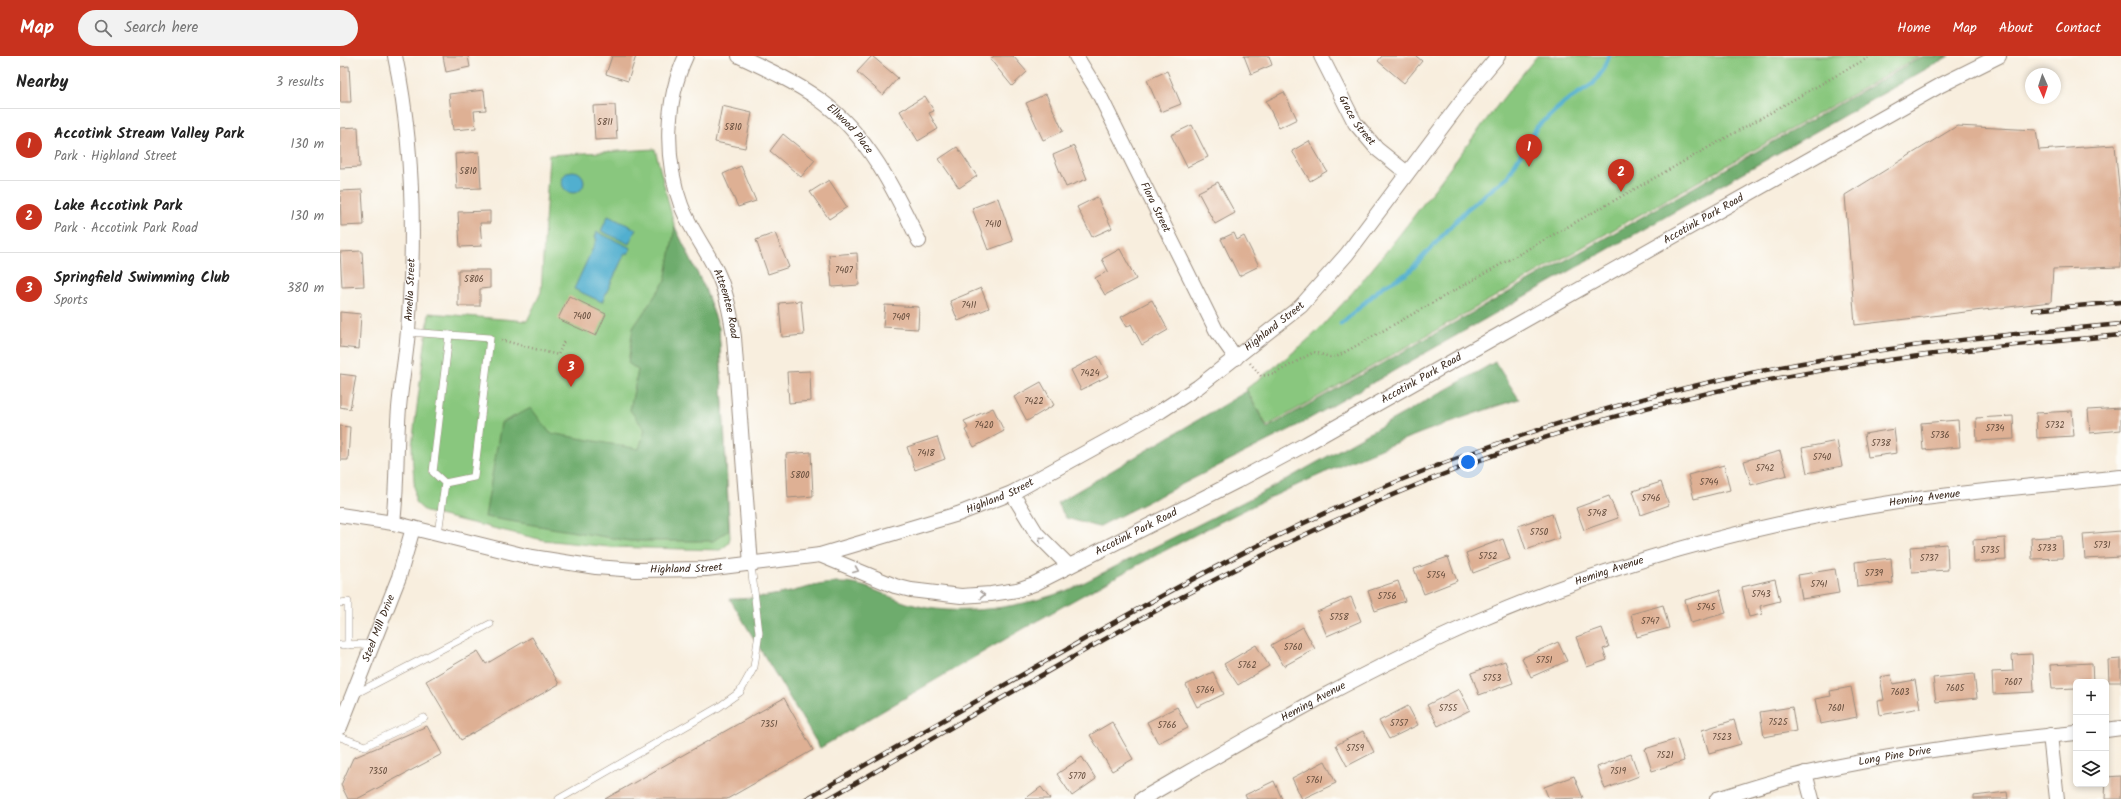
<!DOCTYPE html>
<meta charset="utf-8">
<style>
:root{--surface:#fff;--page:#f2f2f2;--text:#222;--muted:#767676;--line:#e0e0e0;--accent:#c8321e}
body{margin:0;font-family:Kalam,sans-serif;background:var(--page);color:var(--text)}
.controls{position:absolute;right:12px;bottom:12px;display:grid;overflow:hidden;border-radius:6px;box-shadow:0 2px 6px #0003}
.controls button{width:36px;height:36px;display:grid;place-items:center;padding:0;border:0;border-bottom:1px solid var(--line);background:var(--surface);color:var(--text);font:20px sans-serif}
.compass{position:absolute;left:1685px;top:12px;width:36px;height:36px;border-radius:50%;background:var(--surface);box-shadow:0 2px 6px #0003;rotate:177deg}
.you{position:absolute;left:1128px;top:406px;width:14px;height:14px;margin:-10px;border:3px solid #fff;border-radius:50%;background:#1a73e8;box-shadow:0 0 0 6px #1a73e833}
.badge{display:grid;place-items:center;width:26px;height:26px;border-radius:50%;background:var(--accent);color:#fff;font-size:13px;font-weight:700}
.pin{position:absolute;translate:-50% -33px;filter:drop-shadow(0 1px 2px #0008)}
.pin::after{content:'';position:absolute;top:21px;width:14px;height:12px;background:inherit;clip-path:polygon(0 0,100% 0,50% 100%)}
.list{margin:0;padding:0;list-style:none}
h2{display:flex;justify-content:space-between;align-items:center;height:52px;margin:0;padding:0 16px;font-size:17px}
h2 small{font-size:13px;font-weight:400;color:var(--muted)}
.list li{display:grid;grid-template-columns:26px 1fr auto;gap:12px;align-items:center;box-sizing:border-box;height:72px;padding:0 16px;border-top:1px solid var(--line)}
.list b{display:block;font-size:15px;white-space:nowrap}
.list p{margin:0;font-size:13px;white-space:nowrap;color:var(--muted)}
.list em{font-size:13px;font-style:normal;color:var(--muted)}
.icon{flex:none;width:22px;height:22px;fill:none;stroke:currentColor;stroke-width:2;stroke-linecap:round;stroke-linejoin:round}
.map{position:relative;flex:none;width:1781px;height:743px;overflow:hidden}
header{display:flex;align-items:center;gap:24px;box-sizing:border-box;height:56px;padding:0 20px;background:var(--accent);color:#fff}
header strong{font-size:19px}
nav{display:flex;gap:22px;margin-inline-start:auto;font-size:14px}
.search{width:280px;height:36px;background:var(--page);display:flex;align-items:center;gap:10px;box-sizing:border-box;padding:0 14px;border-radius:22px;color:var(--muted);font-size:15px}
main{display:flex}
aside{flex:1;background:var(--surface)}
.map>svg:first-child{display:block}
</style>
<header>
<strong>Map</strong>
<div class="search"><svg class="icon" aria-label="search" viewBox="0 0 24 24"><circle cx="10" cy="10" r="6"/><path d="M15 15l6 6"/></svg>Search here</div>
<nav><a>Home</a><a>Map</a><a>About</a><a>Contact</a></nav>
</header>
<main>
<aside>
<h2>Nearby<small>3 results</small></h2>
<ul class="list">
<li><span class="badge">1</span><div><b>Accotink Stream Valley Park</b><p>Park · Highland Street</p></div><em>130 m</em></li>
<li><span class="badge">2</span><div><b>Lake Accotink Park</b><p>Park · Accotink Park Road</p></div><em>130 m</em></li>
<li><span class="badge">3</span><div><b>Springfield Swimming Club</b><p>Sports</p></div><em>380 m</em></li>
</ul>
</aside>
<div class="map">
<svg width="1781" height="743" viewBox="0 0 1781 743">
<rect width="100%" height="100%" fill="#fdfcf7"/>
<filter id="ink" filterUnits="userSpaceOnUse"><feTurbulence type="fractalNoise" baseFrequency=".025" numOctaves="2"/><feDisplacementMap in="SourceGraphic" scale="8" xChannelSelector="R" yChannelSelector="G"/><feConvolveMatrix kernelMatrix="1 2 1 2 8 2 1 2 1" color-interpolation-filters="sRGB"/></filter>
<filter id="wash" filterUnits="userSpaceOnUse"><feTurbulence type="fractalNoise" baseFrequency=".012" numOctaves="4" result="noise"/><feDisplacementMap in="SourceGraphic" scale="16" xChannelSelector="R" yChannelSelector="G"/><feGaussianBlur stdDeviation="0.9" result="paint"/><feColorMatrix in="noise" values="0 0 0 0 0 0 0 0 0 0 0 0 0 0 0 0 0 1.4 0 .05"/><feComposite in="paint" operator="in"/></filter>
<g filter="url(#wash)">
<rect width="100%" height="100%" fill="#f8eede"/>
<g fill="#89c77e" stroke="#62784e">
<path d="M1197 0H1580L927 370 906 333C931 313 963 291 985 267 1063 184 1124 87 1197 0Z"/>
<path d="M315 93 335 172 365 233 379 272 390 482 388 488 380 494 270 491 203 484 86 456 75 446C75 427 72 409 72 389L89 257 187 265 201 236 209 99Z"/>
</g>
<g fill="#6eac6d" stroke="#546b46">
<polygon points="1583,0 1609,0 953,372 758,471 726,462 717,447 907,335 927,372 1265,182"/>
<polygon points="335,171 365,233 379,272 389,474 373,485 290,485 145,461 161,367 191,352 210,377 299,393 305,374 290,354 298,314 288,307 293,272 325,225"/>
<path d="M1155 306 1179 343C928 421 705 560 480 692L390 543C410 543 430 540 450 536 466 532 481 527 498 527 525 526 542 539 567 547 618 563 685 551 733 532L935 430Z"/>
</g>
<g fill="#51afcf" stroke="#466c76">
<circle cx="233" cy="126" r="11"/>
<polygon points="268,160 296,173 289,188 261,175"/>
<polygon points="257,176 291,192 288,198 285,197 262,246 234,233 257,183 255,182"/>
</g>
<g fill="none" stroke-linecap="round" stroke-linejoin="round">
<polyline stroke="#51afcf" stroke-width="4.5" points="1001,268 1042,231 1068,217 1126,154 1168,120 1197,71 1225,46 1253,28 1264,13 1269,0"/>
</g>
<g id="blocks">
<g fill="#deb094">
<polygon points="103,0 128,0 130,11 106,16"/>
<polygon points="272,0 296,0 288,25 266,18"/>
<polygon points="532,0 558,22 543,39 517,16"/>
<polygon points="654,0 673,0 687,16 672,30 650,3"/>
<polygon points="904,0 929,0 932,9 911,18"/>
<polygon points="1042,0 1076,0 1082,5 1064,27 1038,5"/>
<polygon points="9,10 11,46 0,46 0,11"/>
<polygon points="827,15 841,48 821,56 807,24"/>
<polygon points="144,34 146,54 134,55 136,72 113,74 109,38"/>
<polygon points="944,36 957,63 939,72 926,45"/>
<polygon points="706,38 723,75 703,84 686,47"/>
<polygon points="585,40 594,55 589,57 598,73 578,85 560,55"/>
<polygon points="275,49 277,83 255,84 253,50"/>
<polygon points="382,50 412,57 405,92 375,86"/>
<polygon points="852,69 868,101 847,111 831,79"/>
<polygon points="1617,70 1696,74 1699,94 1775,89 1781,152 1781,211 1713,213 1711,246 1515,269 1505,139"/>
<polygon points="18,71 20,111 0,112 0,72"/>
<polygon points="443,78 475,104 461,121 430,95"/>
<polygon points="969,85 987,115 970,125 952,95"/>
<polygon points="734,90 747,123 726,131 713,99"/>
<polygon points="617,91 637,120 619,132 599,103"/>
<polygon points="139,96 141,132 117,133 115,98"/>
<polygon points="401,110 416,145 398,151 383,118"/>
<polygon points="489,124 507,151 489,163 470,136"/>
<polygon points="878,126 895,157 875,168 858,136"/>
<polygon points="22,134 24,169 1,170 0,135"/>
<polygon points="757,141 772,172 752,181 737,151"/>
<polygon points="658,142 673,185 648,194 632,152"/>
<polygon points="150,155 150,167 140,167 142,190 120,191 118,156"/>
<polygon points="435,177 449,211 428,218 416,184"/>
<polygon points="894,177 897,184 904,180 919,210 899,220 881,183"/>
<polygon points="780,193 796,223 765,239 755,222 768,215 762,203"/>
<polygon points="22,195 24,230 2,231 0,196"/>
<polygon points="517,197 519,229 492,231 489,199"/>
<polygon points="118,214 150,214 150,232 140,233 140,250 118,250"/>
<polygon points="641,232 649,252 618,265 610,245"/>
<polygon points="229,240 266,258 256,280 218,263"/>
<polygon points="812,244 828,274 802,289 791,268 787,271 781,261"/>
<polygon points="461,245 464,279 442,281 439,247"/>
<polygon points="545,249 579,251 578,273 543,271"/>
<polygon points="0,256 21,258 19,293 0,291"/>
<polygon points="758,300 768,320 741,334 731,314"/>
<polygon points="470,315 471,345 449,347 447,316"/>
<polygon points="0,318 16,320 10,353 0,351"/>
<polygon points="701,326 714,349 687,365 674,341"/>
<polygon points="653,352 664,375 634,391 625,374 628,372 624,365"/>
<polygon points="1781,352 1781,374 1750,377 1748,354"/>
<polygon points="1732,355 1734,380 1697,382 1696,357"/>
<polygon points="1673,360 1674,383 1637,385 1636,362"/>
<polygon points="1618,364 1620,391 1583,394 1581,367"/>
<polygon points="0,370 10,371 8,404 0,404"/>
<polygon points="1554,373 1557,397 1528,401 1524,378"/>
<polygon points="597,381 605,403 575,414 567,391"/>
<polygon points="1497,385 1502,410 1467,417 1462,392"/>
<polygon points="1440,395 1447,419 1411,429 1404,405"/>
<polygon points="471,396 473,440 448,442 446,398"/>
<polygon points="1384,409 1390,434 1354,443 1348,419"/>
<polygon points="1321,426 1329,449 1301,459 1293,435"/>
<polygon points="1269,440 1278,462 1244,474 1236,452"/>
<polygon points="1212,458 1220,482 1186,494 1178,470"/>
<polygon points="1781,475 1781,501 1745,503 1743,478"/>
<polygon points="1722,480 1723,502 1692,503 1691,482"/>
<polygon points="1665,482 1666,504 1634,506 1633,484"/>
<polygon points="1163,483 1170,503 1133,517 1126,497"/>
<polygon points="1607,488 1608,514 1572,516 1570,491"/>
<polygon points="1108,501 1117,525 1084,538 1074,513"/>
<polygon points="1551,502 1553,527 1517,531 1515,506"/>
<polygon points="1495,513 1499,537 1462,543 1458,519"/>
<polygon points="1435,523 1440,545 1420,550 1422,558 1409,561 1402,531"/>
<polygon points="1058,525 1065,545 1035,555 1028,535"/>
<polygon points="1380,534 1386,557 1351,567 1345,544"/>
<polygon points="1011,541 1021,565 987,580 977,556"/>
<polygon points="1323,549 1329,572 1297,581 1291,558"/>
<polygon points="963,571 975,593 944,610 931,589"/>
<polygon points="1262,572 1269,591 1263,593 1267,604 1247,611 1236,581"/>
<polygon points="192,581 219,628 121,684 86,625 138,595 146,608"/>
<polygon points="1218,586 1227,605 1191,621 1182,602"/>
<polygon points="916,589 929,610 898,629 884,608"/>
<polygon points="1692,598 1694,636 1653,638 1652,616 1673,615 1672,599"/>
<polygon points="1781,603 1781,626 1769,626 1768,604"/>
<polygon points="1165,605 1173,627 1139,639 1131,617"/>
<polygon points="1752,607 1753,626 1736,626 1736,632 1712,633 1710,609"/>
<polygon points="873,616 884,638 857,651 846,629"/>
<polygon points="1634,618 1637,642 1596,646 1593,622"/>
<polygon points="1551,619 1553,628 1575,624 1580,652 1540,659 1538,645 1544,644 1540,621"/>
<polygon points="1511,631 1517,661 1480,668 1475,643 1491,640 1490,635"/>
<polygon points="1119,633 1130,654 1098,670 1087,649"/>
<polygon points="444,642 473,694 387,743 265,743"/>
<polygon points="1068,650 1078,669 1049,683 1039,665"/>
<polygon points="837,651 848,672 818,687 807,666"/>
<polygon points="1452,651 1456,675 1424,681 1420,656"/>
<polygon points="1394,664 1401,688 1369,697 1362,674"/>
<polygon points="772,666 793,703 772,715 750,679"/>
<polygon points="87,670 102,698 17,743 8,743 1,729 13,702"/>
<polygon points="1023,675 1034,696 1007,710 996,689"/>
<polygon points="1337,683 1344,705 1312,715 1305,693"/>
<polygon points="1291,698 1299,720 1265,733 1257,711"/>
<polygon points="742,701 756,723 732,740 717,718"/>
<polygon points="985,705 996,727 962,743 952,722"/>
<polygon points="1234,720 1243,742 1209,743 1204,731"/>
<polygon points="1781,720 1781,743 1765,743 1766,721"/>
<polygon points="934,725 942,743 907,743 905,739"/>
<polygon points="701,731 710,743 685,743"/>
<polygon points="1667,736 1668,743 1634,743 1634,740"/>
</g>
</g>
</g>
<g filter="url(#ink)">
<use href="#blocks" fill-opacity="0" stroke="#9a8c7e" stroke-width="1"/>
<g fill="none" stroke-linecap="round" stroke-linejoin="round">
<g stroke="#9a8c7e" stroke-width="8">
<g id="lane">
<polyline points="68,276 109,279"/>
<polyline points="98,478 105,427 93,416 109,279 150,282 134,421 105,427"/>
<polyline points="0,547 8,546 8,589"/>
<polyline points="0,589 32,588"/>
<polyline points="15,638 150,568"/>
<polyline points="0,681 25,690 84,662"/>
<polyline points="219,743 379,651 400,636 414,611 419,577 411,509"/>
</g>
</g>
<g stroke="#9a8c7e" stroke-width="16">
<g id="street">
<path id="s1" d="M346 0C325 45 324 103 341 149 350 173 366 193 377 216 387 237 391 259 394 281L411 509"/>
<path id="s2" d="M399 0C427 13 455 26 480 44 528 79 554 133 579 185"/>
<path id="s3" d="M736 0 757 34 876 274 896 302"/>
<path id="s4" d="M981 0 1015 67 1037 93 1067 117"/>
<polyline points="672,437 697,478 729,510"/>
<path id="s5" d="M0 459 53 467 186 500 256 511 295 514 366 513 480 499 618 458 672 437 821 355 858 331 961 250 1007 198 1129 35 1158 0"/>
<path id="s6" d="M53 467C57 434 56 401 58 367 59 336 66 305 68 274 75 183 74 89 55 0"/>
<path id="s7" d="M480 499 555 530 571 534 621 540 651 538 677 534 694 528 897 425 966 388 1601 29 1659 0"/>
<path id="s8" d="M0 671 59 521 73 472"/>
<polyline points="1766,674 1781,672"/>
<polyline points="1710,679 1717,743"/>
<polyline points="1465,717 1472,743"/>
<path id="s9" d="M802 743C913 679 1021 615 1140 564 1272 507 1414 468 1557 446 1631 435 1706 429 1781 421"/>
<path id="s10" d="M1377 743C1407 734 1436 724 1467 717 1556 697 1646 686 1736 677"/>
</g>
</g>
<g stroke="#9a8c7e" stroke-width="2.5" stroke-dasharray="1 3" stroke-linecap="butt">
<polyline points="161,284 218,299 224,285"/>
<polyline points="910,307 921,320 934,318 974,296 990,301 998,300 1531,0"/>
</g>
<use href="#lane" stroke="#fff" stroke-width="7"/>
<use href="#street" stroke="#fff" stroke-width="14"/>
<g stroke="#3b2a1e" stroke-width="4.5">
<g id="rail">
<polyline points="1693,254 1781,246"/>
<path d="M466 743C542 699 618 655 694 612 836 530 979 451 1134 396 1250 354 1370 322 1491 302 1587 286 1684 277 1781 268"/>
<path d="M488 743C688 628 884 505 1099 420 1226 369 1362 334 1496 312 1591 296 1686 288 1781 279"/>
</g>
</g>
<use href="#rail" stroke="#fdfcf7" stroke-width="3" stroke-dasharray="9" stroke-linecap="butt"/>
</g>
<defs><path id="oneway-chevron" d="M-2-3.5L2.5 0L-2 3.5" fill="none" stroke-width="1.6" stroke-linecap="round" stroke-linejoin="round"/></defs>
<g stroke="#a79f9a">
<use href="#oneway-chevron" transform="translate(701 483) rotate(-135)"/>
<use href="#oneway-chevron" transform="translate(516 514) rotate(22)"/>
<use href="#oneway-chevron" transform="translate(642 539) rotate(-3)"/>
</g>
</g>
<g text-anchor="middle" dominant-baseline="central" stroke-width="4" stroke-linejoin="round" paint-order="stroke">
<g font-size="9" fill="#644c3c">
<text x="265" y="66">5811</text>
<text x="393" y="71">5810</text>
<text x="128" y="115">5810</text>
<text x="653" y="168">7410</text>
<text x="504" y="214">7407</text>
<text x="134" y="223">5806</text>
<text x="629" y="249">7411</text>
<text x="242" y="260">7400</text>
<text x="561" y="261">7409</text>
<text x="750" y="317">7424</text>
<text x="694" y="345">7422</text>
<text x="644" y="369">7420</text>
<text x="1715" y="369">5732</text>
<text x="1655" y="372">5734</text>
<text x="1600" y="379">5736</text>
<text x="1541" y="387">5738</text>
<text x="586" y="397">7418</text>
<text x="1482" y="401">5740</text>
<text x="1425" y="412">5742</text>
<text x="460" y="419">5800</text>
<text x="1369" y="426">5744</text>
<text x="1311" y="442">5746</text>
<text x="1257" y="457">5748</text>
<text x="1199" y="476">5750</text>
<text x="1762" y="489">5731</text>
<text x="1707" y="492">5733</text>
<text x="1650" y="494">5735</text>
<text x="1148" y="500">5752</text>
<text x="1589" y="502">5737</text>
<text x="1534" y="517">5739</text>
<text x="1096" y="519">5754</text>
<text x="1479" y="528">5741</text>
<text x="1421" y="538">5743</text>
<text x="1047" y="540">5756</text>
<text x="1366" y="551">5745</text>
<text x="999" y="561">5758</text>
<text x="1310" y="565">5747</text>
<text x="953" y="591">5760</text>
<text x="1204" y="604">5751</text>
<text x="907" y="609">5762</text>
<text x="1152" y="622">5753</text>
<text x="1673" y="626">7607</text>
<text x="1615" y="632">7605</text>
<text x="865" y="634">5764</text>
<text x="1560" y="636">7603</text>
<text x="1108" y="652">5755</text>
<text x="1496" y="652">7601</text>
<text x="1438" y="666">7525</text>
<text x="1059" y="667">5757</text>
<text x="429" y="668">7351</text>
<text x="827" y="669">5766</text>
<text x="1382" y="681">7523</text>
<text x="1015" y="692">5759</text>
<text x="1325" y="699">7521</text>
<text x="38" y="715">7350</text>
<text x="1278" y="715">7519</text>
<text x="737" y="720">5770</text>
<text x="974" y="724">5761</text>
</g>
<g font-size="11" fill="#3b2a1e" stroke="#fdfcf7">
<text stroke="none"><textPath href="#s4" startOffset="74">Grace Street</textPath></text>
<text stroke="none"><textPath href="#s2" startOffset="134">Ellwood Place</textPath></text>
<text stroke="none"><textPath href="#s3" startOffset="171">Flora Street</textPath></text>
<text stroke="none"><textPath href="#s7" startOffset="985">Accotink Park Road</textPath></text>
<text stroke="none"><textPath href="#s6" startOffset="234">Amelia Street</textPath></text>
<text stroke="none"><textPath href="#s1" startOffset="262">Atteentee Road</textPath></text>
<text stroke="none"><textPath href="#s5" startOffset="1000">Highland Street</textPath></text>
<text stroke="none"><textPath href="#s7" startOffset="661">Accotink Park Road</textPath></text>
<text stroke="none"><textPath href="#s5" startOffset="676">Highland Street</textPath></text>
<text stroke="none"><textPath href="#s9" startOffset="845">Heming Avenue</textPath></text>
<text stroke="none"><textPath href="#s7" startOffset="337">Accotink Park Road</textPath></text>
<text stroke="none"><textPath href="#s5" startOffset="352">Highland Street</textPath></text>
<text stroke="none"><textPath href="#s9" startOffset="521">Heming Avenue</textPath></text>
<text stroke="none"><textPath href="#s8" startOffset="106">Steel Mill Drive</textPath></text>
<text stroke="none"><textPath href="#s9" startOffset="197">Heming Avenue</textPath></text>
<text stroke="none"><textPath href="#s10" startOffset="183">Long Pine Drive</textPath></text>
</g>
</g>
</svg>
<div class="controls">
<button>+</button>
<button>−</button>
<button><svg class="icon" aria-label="layers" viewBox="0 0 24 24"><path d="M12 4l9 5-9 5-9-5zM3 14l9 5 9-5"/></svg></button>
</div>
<svg class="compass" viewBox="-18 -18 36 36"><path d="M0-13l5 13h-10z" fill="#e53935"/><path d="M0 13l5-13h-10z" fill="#767676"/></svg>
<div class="you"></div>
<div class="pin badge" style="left:1189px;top:111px">1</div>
<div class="pin badge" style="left:1281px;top:136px">2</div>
<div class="pin badge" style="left:231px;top:331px">3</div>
</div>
</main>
